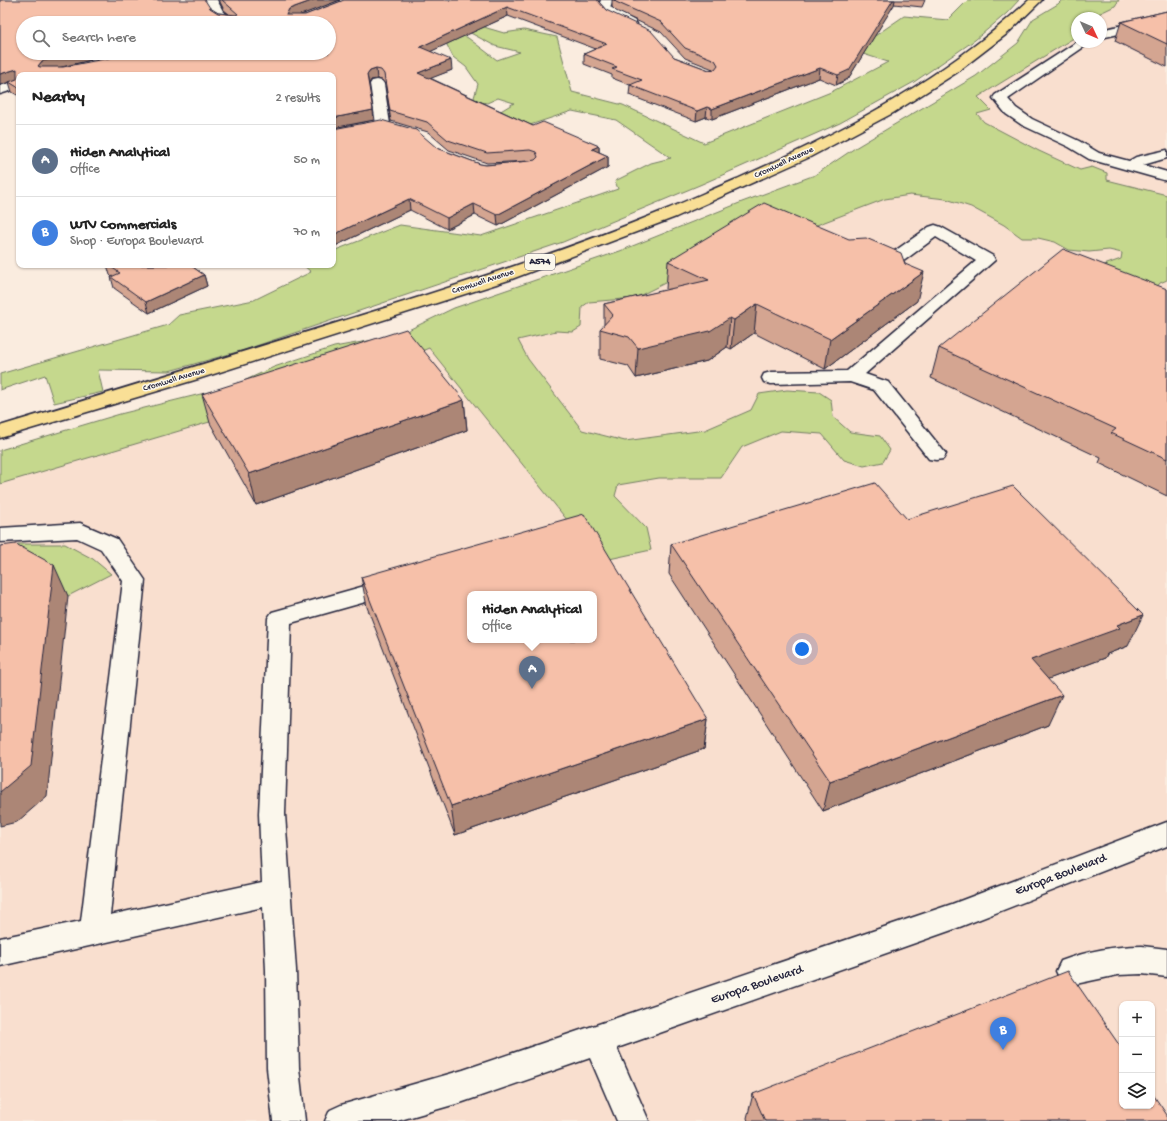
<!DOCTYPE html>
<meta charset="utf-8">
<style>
:root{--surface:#fff;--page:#f6f6f6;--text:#222;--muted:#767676;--line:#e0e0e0;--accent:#b45309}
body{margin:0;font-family:"Gochi Hand",sans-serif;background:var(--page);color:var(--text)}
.controls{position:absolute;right:12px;bottom:12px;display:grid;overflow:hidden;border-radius:8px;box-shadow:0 1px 3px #0004}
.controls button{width:36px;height:36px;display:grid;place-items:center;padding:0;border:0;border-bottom:1px solid var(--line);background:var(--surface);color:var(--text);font:20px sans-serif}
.compass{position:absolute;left:1071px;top:12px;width:36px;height:36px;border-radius:50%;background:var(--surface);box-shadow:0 1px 3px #0004;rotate:134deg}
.you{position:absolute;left:802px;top:649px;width:14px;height:14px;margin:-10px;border:3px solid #fff;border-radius:50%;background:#1a73e8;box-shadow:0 0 0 6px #1a73e833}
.badge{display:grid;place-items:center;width:26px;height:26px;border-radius:50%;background:var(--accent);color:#fff;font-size:13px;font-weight:700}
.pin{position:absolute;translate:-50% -33px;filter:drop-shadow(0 1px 2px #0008)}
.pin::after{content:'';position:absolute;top:21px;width:14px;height:12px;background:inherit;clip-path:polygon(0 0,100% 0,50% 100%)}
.popup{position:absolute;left:467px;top:591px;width:130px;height:52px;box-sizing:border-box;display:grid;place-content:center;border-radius:8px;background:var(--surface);filter:drop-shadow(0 1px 3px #0005);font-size:13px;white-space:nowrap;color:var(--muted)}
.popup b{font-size:15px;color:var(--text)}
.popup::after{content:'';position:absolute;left:50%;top:100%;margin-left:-8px;border:8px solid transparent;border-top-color:var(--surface)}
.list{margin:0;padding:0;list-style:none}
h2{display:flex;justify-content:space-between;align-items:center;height:52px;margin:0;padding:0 16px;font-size:17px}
h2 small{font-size:13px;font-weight:400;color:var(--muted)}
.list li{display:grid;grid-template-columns:26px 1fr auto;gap:12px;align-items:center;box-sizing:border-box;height:72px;padding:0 16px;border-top:1px solid var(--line)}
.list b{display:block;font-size:15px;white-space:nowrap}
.list p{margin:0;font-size:13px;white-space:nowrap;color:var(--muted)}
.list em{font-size:13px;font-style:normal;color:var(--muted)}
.icon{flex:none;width:22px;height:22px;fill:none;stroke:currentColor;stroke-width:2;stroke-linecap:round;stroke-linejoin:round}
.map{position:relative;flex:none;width:1167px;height:1121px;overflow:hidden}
.search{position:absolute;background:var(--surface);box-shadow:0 1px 3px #0004;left:16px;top:16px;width:320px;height:44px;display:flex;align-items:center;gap:10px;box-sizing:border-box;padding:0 14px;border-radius:22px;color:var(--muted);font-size:15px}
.panel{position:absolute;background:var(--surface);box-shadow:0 1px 3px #0004;left:16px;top:72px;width:320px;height:196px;border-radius:8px}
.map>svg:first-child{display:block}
</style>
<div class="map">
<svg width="1167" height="1121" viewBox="0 0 1167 1121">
<rect width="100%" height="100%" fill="#faecdf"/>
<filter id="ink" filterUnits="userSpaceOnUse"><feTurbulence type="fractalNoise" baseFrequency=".025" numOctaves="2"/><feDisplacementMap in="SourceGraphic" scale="8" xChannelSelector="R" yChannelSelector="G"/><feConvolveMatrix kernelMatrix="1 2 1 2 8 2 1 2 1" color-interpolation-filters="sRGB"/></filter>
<g filter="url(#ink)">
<g fill="#f9dfcf" fill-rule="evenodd">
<path d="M1083 0H1167V203L945 120ZM1077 18H1101V42H1077Z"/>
<path d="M890 181 1167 253V1121H0V475ZM470 594H594V640H470ZM1122 1004H1152V1106H1122Z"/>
</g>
<g fill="#c5d88d" stroke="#747d64">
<polygon points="431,0 487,28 504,33 524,30 557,37 572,92 623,105 704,143 831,92 888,62 798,33 866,42 904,16 948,20 968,0 1019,0 1007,13 975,40 914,82 840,123 702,184 563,242 244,350 169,371 98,370 103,392 54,403 45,375 0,390 0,374 168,325 179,315 254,300 311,272 303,265 333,265 333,251 400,225 481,236 618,189 615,181 651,163 671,158 616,120 572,111 530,125 502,118 499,112 514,103 498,98 487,103 473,101 478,84 466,67 453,57 447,45 447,33 440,23 468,38 497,60 520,52 495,46 414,3"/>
<polygon points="1062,0 1119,0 1115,6 1090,18 1077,18 1077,24 1071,27 1077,33 1077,36 978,97 991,110 977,114 984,122 1039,151 1080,170 1092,167 1107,173 1107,180 1167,195 1167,280 1160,283 1151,294 1104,265 1121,259 1122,253 1109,250 1089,252 1069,250 1055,242 1038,238 1022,238 1004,225 971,207 946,199 910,195 885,199 667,282 635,298 589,302 582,307 581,327 573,332 556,331 518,340 528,359 582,430 625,441 705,430 751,410 759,394 787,390 819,392 831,400 833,417 850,432 880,436 890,450 883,462 864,466 844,460 822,434 781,431 742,447 721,478 659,478 618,485 615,496 646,528 651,550 600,561 429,348 355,379 0,484 0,450 120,414 233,386 274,367 334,347 396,336 454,308 620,251 742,202 815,175 855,148 976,76 1018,43 1033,19 1058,4"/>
<polygon points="19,544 65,544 93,559 111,574 68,596 0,547"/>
</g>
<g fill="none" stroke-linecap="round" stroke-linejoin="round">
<g stroke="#22223b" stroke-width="3">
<g id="minor">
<path d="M205 0H217L223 11 238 23C219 23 211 19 205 0Z"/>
<path d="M601 0H613L610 7 635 21 637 24 635 27C625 29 604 17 598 8Z"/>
<polygon points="1167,15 1167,23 1101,38 1101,30"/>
<polygon points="1077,42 1091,42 1008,99 1016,108 1032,119 1079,141 1099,153 1129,161 1136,157 1167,150 1167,158 1143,165 1167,172 1167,181 1089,159 1069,147 1022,125 1006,114 993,98 995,95"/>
<polygon points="19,80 19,88 0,94 0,86"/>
<polygon points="377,80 382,81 384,84 390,124 388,127 383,128 378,127 376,124 370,84 372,81"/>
<polygon points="935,225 941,227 993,256 995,260 865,374 888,382 946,454 943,459 936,460 929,459 874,390 850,382 771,384 764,382 762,378 764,374 771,372 847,371 976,261 936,237 894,268 888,269 882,268 880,264 882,260 929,227"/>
<polygon points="80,523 117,539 145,580 110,915 262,882 259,814 268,618 272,612 393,578 401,580 404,586 401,592 291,623 285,814 296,970 299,1068 305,1121 273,1121 267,1068 266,970 263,907 0,966 0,938 81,921 123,581 101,549 77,538 0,542 0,528"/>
<polygon points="1167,822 1167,846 952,930 617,1048 649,1121 617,1121 590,1058 463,1102 397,1121 325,1121 330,1110 341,1105 463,1070 952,904"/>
<path d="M1142 946 1167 949V977L1142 974 1118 975 1071 985 1061 981 1056 971 1061 961C1087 951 1114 946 1142 946Z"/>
</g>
</g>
<g stroke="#22223b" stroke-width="3">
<path id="major" d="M1029 0H1042L1008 33 956 73 893 113 810 157 676 217 509 280 198 379 0 438V426C130 387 259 347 388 307 481 278 575 247 665 210 689 200 713 189 737 179 843 132 944 79 1029 0Z"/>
</g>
<use href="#minor" fill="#fbf7ec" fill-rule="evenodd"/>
<use href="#major" fill="#f9df96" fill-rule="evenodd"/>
</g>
<g fill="#d4a591" stroke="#22223b" fill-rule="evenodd">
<path d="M0 0 210 8 218 13 229 14 224 10 219 0H340L300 15H305L344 0H599V2L606 10 674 57 709 70 713 69 685 58 661 32 616 11 612 7V0H925L922 7 894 4 848 79 836 85 819 78 712 119 706 117 696 121 629 95 630 85 612 78V75L584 64V54L596 49 508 16 431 51 452 70 430 78 533 126 599 146V152L608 156V167L498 226 475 215 447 229 410 210 333 247 437 148 480 164 486 165 531 161 487 163 449 150 428 132 391 121 385 84 382 80 377 79 371 80 369 84 374 120 333 128V75H19V96L12 92 9 82 0 85ZM23 23 329 53 60 67 91 60Z"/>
<polygon points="1167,11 1167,67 1115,41 1121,22"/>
<polygon points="668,261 917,301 825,369 754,333 731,349 727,347 707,361 636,378 628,366 600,359 600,329 604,325 604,304 667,290 666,289"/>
<polygon points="107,265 190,265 204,275 207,286 149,313 114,288 111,277 112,277 110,275"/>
<polygon points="1167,289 1167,496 1099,463 1101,458 931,378 939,348"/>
<polygon points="202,394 464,400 467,430 256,505 210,423"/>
<polygon points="907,519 1128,646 1107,654 1105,658 1048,679 1048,725 823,811 669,574 671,544"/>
<polygon points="361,577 708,719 704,749 455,835 367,607"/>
<polygon points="753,1094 1167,1121 748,1121 747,1118"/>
</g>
<g fill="#ac8676" stroke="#22223b">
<polygon points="314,0 340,0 290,19 286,15 289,9"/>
<polygon points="893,0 895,0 894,5 848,79 836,85 838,75"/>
<polygon points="507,7 508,16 421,56 420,47"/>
<polygon points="76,53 128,53 91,60 45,71 38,66 42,61"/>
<polygon points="451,60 452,70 419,83 418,73"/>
<polygon points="820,68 819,78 712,119 712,109"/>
<polygon points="17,69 19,79 0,85 0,74"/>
<polygon points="376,69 377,79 371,80 369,84 367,75 370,71"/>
<polygon points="707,107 706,117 696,121 697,111"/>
<polygon points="373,110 374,120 333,128 333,118"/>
<polygon points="599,146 599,156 592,149"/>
<polygon points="608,156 608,167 498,226 497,215"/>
<polygon points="409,199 410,210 333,247 333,235"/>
<polygon points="474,204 475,215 447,229 447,218"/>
<polygon points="924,272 917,301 825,369 830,339"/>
<polygon points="204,275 207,286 149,313 146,302"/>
<polygon points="757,304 754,333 731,349 734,320"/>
<polygon points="730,318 727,347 707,361 636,378 638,348"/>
<polygon points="464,400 467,430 256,505 249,474"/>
<polygon points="54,565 68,596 47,796 17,822 0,826 0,792"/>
<polygon points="1143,615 1128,646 1107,654 1105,658 1019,690 1031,660 1117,625"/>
<polygon points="1062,695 1048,725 823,811 830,781"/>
<polygon points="708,719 704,749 455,835 451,806"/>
</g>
<g fill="#f6c0a9" stroke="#22223b" fill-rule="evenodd">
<path d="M0 0H205L210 8 218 13 236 15 238 14 222 0H314L289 9 286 15H305L344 0H597L606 10 651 31 674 57 709 70 715 69 718 65 715 60 685 48 661 22 616 2 614 0H893L849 70 838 75 820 68 712 109 707 107 697 111 630 85 642 80 612 69 617 67 584 54 607 44 507 7 420 47 451 60 418 73 533 126 543 122 599 146 592 149 608 156 497 215 474 204 447 218 409 199 333 235V129L381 120 416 130 437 148 480 164 486 165 530 161 535 160 538 157 536 152 530 150 487 153 448 140 427 122 390 111 384 74 381 70 376 69 370 71 367 75 373 110 333 118V75H19V88L9 82 17 79V69L0 74ZM23 23H329V53H135L63 67H40L38 66 42 61 76 53H23Z"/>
<polygon points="1167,11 1167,44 1121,22"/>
<polygon points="764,203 849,239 866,238 901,253 905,264 924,272 830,339 757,304 734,320 730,318 710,331 638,348 629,337 600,329 613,315 604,304 709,280 668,261"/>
<polygon points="1063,249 1167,289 1167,459 1111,433 1116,429 939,348"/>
<polygon points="108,265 190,265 204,275 146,302 111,277 120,273"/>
<polygon points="406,329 464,400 249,474 202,394"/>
<polygon points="875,483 907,519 1013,486 1143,615 1117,625 1120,628 1031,660 1062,695 830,781 671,544"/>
<path d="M584 514 708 719 451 806 361 577ZM470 594H594V640H470Z"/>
<polygon points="16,544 54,565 31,766 0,792 0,546"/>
<polygon points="1068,971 1122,1049 1122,1106 1152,1106 1152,1093 1167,1115 1167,1121 765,1121 753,1094"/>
</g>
</g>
<g text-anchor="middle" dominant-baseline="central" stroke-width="3" stroke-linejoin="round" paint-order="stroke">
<g font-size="9" fill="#22223b" stroke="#fbf7ec">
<text transform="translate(784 163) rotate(-25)">Cromwell Avenue</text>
<text transform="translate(483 282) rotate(-18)">Cromwell Avenue</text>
<text transform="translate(174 380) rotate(-17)">Cromwell Avenue</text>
</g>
<rect fill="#fbf7ec" stroke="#636270" stroke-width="1" x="525" y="254" width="30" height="16" rx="3"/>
<g font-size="10" font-weight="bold" fill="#22223b">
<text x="540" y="262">A574</text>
</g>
<g font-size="13" fill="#22223b" stroke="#fbf7ec">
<text transform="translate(1061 875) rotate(-21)">Europa Boulevard</text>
<text transform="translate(757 985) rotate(-19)">Europa Boulevard</text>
</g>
</g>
</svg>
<div class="controls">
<button>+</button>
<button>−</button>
<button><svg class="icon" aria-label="layers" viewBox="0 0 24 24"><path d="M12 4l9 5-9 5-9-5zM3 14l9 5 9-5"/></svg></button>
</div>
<svg class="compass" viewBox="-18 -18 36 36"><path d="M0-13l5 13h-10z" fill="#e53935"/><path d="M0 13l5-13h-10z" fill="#767676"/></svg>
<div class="you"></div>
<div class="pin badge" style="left:532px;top:689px;background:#5c6f8a">A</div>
<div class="popup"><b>Hiden Analytical</b>Office</div>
<div class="pin badge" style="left:1003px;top:1050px;background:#3f7fe0">B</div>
<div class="search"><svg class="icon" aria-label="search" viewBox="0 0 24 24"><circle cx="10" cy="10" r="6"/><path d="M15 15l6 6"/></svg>Search here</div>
<section class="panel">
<h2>Nearby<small>2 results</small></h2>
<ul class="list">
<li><span class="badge" style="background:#5c6f8a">A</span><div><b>Hiden Analytical</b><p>Office</p></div><em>50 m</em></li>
<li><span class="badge" style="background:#3f7fe0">B</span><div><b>WTV Commercials</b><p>Shop · Europa Boulevard</p></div><em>70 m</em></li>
</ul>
</section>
</div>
